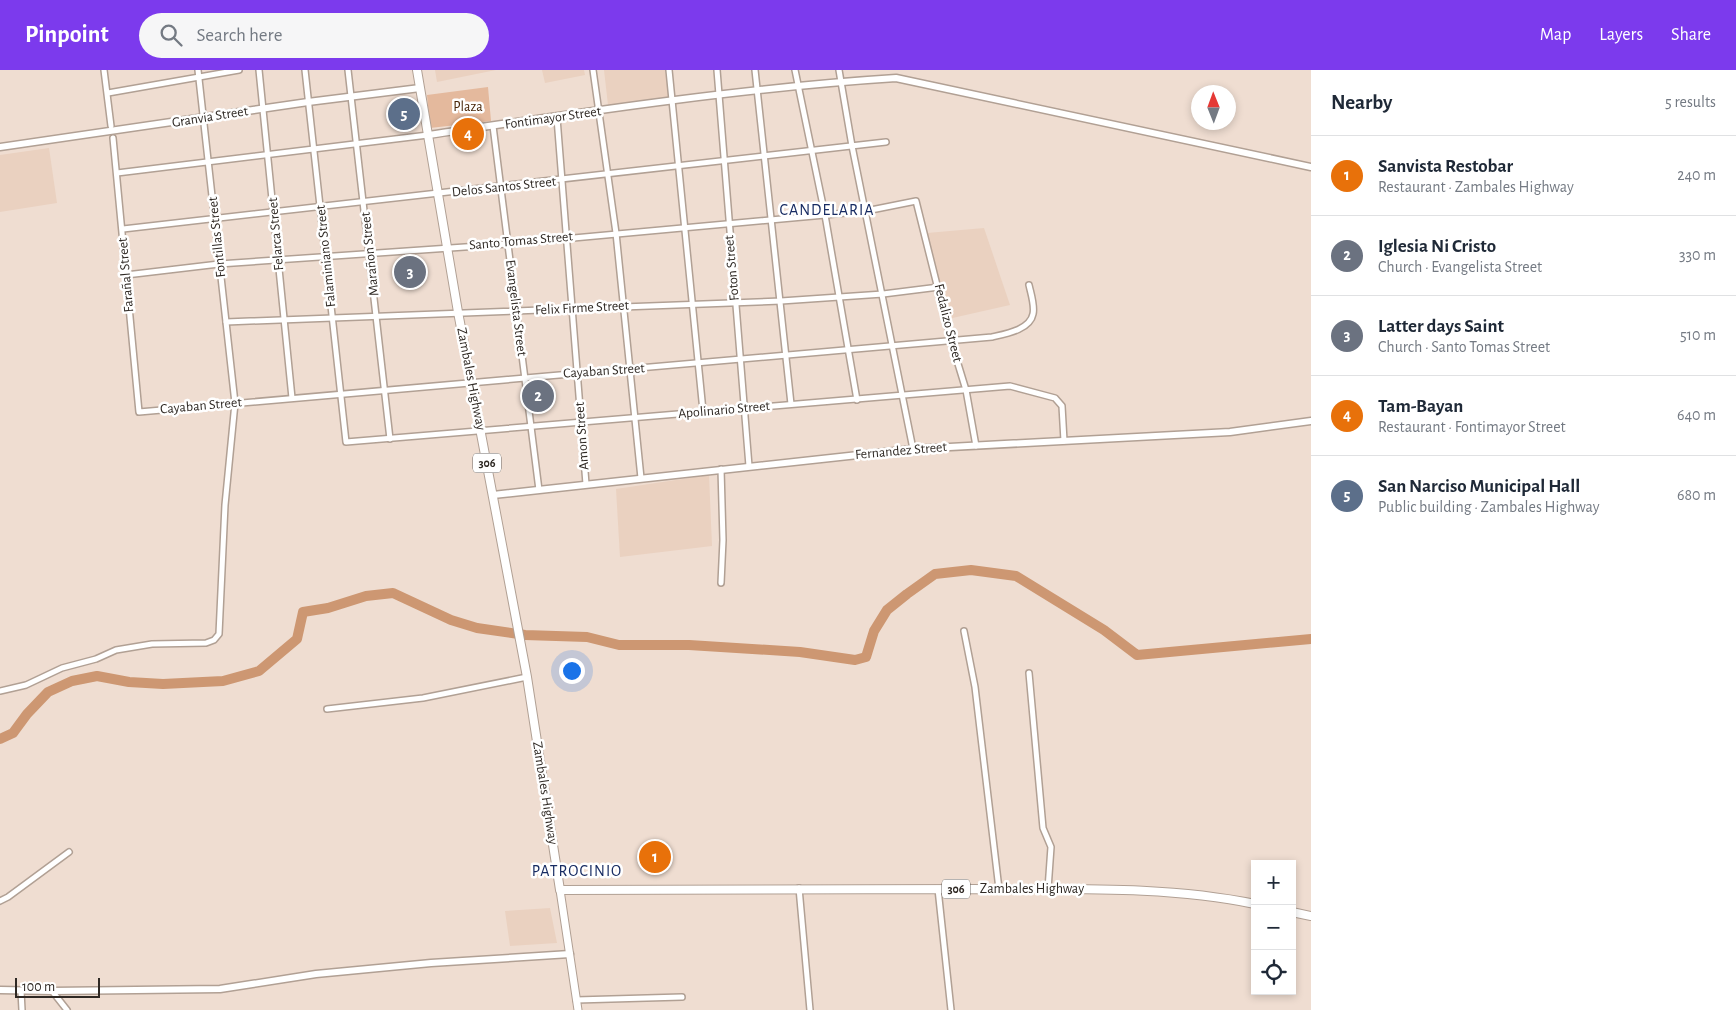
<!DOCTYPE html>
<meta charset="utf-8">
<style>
:root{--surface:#fff;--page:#f6f6f7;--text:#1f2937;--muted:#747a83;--line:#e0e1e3;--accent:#7c3aed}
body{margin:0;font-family:"Alegreya Sans",sans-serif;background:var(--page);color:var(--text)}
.controls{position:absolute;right:15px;bottom:15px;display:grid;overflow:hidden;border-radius:0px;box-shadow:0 2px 8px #0003}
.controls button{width:45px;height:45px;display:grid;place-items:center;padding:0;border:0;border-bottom:1px solid var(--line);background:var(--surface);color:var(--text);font:25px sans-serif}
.compass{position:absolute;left:1191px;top:15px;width:45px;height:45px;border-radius:50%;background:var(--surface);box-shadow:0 2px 8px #0003;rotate:359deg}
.scale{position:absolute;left:15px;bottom:12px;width:85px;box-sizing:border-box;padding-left:5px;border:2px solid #2f2924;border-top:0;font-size:14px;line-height:18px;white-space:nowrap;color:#2f2924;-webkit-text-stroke:4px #fff;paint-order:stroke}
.you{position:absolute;left:571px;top:600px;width:18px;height:18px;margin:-12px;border:4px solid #fff;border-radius:50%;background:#1a73e8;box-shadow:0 0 0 8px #1a73e833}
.badge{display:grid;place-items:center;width:32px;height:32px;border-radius:50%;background:var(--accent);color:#fff;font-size:16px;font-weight:700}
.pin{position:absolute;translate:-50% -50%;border:2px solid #fff;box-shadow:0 1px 5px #0006}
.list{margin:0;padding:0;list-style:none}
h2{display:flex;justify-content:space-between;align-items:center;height:65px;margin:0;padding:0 20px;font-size:21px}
h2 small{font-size:16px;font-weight:400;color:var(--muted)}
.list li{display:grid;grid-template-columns:32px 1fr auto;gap:15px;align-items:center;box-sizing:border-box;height:80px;padding:0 20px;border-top:1px solid var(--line)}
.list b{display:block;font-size:19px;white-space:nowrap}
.list p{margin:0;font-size:16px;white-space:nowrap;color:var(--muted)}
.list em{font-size:16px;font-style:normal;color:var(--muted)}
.icon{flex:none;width:28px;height:28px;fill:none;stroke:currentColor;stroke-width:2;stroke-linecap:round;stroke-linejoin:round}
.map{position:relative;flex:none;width:1311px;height:940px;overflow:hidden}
header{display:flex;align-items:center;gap:30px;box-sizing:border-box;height:70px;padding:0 25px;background:var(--accent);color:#fff}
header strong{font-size:24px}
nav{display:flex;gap:28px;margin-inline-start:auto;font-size:18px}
.search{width:350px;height:45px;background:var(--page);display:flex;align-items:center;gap:12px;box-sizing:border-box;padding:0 18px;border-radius:28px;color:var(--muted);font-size:19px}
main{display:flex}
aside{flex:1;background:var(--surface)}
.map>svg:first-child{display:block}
</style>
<header>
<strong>Pinpoint</strong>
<div class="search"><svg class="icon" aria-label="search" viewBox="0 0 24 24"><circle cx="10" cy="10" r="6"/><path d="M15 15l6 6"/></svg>Search here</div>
<nav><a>Map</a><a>Layers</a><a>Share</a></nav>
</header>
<main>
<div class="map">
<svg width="1311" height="940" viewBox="0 0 1311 940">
<rect width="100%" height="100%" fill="#efddd1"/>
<g fill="#ead1c0">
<polygon points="435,0 496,0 437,12"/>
<polygon points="542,0 584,0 585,5 545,13"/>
<polygon points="604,0 665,0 669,28 608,35"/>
<polygon points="49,78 57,133 0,142 0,85"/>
<polygon points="984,158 1010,235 948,249 927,163"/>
<polygon points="709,405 712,476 620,487 616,419"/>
<polygon points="550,838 557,873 510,876 505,841"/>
</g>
<polygon fill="#e4b99d" points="488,17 491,51 430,58 427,25"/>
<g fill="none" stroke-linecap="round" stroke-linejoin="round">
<polyline stroke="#cd9772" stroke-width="10" points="0,669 13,663 27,644 48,622 72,611 97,606 129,612 163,614 223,611 259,601 297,569 303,542 328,538 366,526 393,523 451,550 477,558 525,565 587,567 619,575 689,575 800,582 855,590 866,587 874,561 887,540 907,524 935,504 971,500 1016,506 1104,560 1137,585 1311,569"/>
<g stroke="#b1a094" stroke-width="8">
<g id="minor">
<polyline points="104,0 111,56"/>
<polyline points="259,0 292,328"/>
<polyline points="305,0 346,372 1010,316 1055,328 1062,336 1064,371"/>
<polyline points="348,0 390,369"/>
<polyline points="593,0 616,163 641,408"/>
<polyline points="669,0 703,341"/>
<polyline points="717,0 749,396"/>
<polyline points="755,0 791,334"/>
<polyline points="795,0 825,145 857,330"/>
<polyline points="839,0 852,76 913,379"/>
<polyline points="108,23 239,0"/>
<polyline points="557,48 586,414"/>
<polyline points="493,56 539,420"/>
<path d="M113 68 139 342 992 267C1005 264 1030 260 1033 244 1035 236 1031 224 1029 215"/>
<polyline points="117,103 428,65"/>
<polyline points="123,159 886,72"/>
<polyline points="126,205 219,194 508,174 825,145 866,141 916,131 951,271 966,320 976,376"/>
<polyline points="226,252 781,231 883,224 939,217"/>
<polyline points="721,399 723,470 721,513"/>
<polyline points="964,561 975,617 999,819"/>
<polyline points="1029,603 1043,758 1051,777 1048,819"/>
<polyline points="0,621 26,615 62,598 96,589 116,580 152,574 206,573 214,570 219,564 225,435 235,333 198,0"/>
<polyline points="327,639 423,628 527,607"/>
<polyline points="799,818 810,940"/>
<polyline points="938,819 951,940"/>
<polyline points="0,831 8,827 69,782"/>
<polyline points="21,921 22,940"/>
<polyline points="52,921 67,940"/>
<polyline points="576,930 682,927"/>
</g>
</g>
<g stroke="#b1a094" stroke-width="9">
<g id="tertiary">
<path d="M428 65C583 42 740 18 896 8L1311 97"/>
<polyline points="0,77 308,32 420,18"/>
<polyline points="493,425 913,379 1230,362 1311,351"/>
<polyline points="0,920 52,921 220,919 316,904 431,893 570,884"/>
</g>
</g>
<g stroke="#b1a094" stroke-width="9">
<polyline id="secondary" points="560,820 578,940"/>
</g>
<g stroke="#b1a094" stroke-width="10">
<g id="primary">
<path d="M417 0 458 242 527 607 560 820C698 819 835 819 972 819 1067 820 1162 815 1255 834"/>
<polyline points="1292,842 1311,846"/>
</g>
</g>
<use href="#minor" stroke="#fff" stroke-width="5"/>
<use href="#tertiary" stroke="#fff" stroke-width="6"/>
<use href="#secondary" stroke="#fff" stroke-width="7"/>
<use href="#primary" stroke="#fff" stroke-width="8"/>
</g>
<g text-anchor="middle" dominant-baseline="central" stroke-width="5" stroke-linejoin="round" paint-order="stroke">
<g fill="#fff" stroke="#6d6966" stroke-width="1">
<rect x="473" y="383.5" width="28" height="19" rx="4"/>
<rect x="942" y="809.5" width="28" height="19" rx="4"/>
</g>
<g font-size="12" font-weight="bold" fill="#2f2924">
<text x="487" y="393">306</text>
<text x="956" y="819">306</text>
</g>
<g font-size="14" fill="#482507" stroke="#fff">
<text x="468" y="37">Plaza</text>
</g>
<g font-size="14" fill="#2f2924" stroke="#fff">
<text transform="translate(210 47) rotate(-9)">Granvia Street</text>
<text transform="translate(553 48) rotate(-8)">Fontimayor Street</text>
<text transform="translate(504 117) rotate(-6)">Delos Santos Street</text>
<text transform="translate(276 164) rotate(-95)">Felarca Street</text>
<text transform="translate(217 167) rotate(-96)">Fontillas Street</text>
<text transform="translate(521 171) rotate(-5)">Santo Tomas Street</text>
<text transform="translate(370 184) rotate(-96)">Marañon Street</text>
<text transform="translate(326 186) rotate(-96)">Falaminiano Street</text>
<text transform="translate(732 198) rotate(-95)">Foton Street</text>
<text transform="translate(126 205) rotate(-95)">Farañal Street</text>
<text transform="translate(516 238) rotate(83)">Evangelista Street</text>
<text transform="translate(582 238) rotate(-3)">Felix Firme Street</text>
<text transform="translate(948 253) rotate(76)">Fedalizo Street</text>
<text transform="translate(604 301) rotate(-4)">Cayaban Street</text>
<text transform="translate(471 309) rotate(79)">Zambales Highway</text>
<text transform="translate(201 336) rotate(-5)">Cayaban Street</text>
<text transform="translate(724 340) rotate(-5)">Apolinario Street</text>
<text transform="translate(582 366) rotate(-94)">Amon Street</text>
<text transform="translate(901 381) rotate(-5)">Fernandez Street</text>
<text transform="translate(545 723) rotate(81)">Zambales Highway</text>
<text x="1032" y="819">Zambales Highway</text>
</g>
<g font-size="16" letter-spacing="1" fill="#172b62" stroke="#fff">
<text x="827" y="140">CANDELARIA</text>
<text x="577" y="801">PATROCINIO</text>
</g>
</g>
</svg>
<div class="controls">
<button>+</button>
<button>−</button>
<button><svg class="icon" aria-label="locate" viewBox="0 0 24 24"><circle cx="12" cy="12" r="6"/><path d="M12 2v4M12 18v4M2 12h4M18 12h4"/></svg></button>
</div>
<svg class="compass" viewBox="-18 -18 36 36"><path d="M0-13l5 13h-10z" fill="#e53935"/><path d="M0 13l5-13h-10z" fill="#747a83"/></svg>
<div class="scale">100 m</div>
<div class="you"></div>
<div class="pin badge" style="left:655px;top:787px;background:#e8710a">1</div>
<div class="pin badge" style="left:538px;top:326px;background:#6b7280">2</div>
<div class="pin badge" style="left:410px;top:202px;background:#6b7280">3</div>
<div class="pin badge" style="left:468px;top:64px;background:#e8710a">4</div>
<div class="pin badge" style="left:404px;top:44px;background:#5c6f8a">5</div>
</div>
<aside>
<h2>Nearby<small>5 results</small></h2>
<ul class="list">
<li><span class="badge" style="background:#e8710a">1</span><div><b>Sanvista Restobar</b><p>Restaurant · Zambales Highway</p></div><em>240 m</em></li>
<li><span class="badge" style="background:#6b7280">2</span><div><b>Iglesia Ni Cristo</b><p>Church · Evangelista Street</p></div><em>330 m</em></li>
<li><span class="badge" style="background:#6b7280">3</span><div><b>Latter days Saint</b><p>Church · Santo Tomas Street</p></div><em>510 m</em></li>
<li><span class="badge" style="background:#e8710a">4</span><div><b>Tam-Bayan</b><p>Restaurant · Fontimayor Street</p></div><em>640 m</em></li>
<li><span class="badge" style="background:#5c6f8a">5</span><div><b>San Narciso Municipal Hall</b><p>Public building · Zambales Highway</p></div><em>680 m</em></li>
</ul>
</aside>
</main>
